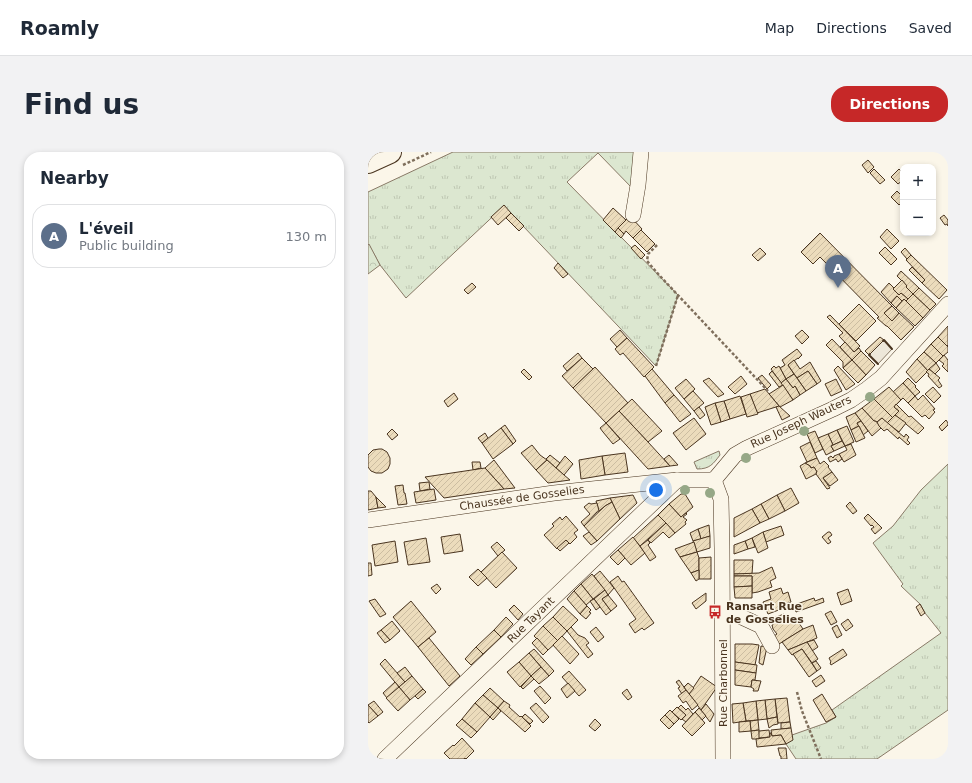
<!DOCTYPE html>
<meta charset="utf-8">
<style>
:root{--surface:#fff;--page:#f2f2f3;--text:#1f2937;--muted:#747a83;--line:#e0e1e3;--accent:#c62828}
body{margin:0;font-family:"DejaVu Sans",sans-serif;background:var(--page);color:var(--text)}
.controls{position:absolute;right:12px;top:12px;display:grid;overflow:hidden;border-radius:8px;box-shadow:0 2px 6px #0003}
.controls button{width:36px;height:36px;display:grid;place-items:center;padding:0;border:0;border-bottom:1px solid var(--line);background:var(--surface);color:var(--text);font:20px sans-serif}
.you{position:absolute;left:288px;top:338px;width:14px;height:14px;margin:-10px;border:3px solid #fff;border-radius:50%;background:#1a73e8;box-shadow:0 0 0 6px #1a73e833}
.badge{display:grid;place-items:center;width:26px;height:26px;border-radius:50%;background:var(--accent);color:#fff;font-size:13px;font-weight:700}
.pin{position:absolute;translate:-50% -33px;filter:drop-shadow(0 1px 2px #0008)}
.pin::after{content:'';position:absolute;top:21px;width:14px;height:12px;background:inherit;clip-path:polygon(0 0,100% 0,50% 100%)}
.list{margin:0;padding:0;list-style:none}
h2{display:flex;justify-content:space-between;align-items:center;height:52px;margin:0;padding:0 16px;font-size:17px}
h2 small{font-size:13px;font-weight:400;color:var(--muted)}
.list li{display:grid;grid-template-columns:26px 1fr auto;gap:12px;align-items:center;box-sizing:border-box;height:64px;margin:0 8px 8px;padding:0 8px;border:1px solid var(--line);border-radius:16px}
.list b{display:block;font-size:15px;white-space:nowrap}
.list p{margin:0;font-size:13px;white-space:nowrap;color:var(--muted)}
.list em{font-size:13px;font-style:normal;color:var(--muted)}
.map{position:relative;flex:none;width:580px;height:607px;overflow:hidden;border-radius:16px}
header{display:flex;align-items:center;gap:24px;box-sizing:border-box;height:56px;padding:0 20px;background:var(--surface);border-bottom:1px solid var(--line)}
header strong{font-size:19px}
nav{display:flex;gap:22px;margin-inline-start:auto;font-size:14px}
.intro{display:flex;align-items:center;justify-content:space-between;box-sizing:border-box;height:96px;padding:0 24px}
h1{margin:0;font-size:28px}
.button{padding:10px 18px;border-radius:16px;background:var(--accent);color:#fff;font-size:14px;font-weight:700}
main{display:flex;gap:24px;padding:0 24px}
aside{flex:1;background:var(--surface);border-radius:16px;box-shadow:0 2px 6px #0003}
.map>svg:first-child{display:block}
</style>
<header>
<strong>Roamly</strong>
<nav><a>Map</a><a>Directions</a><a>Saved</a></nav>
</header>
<div class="intro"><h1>Find us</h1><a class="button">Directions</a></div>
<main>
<aside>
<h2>Nearby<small></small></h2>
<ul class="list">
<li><span class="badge" style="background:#5c6f8a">A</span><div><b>L'éveil</b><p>Public building</p></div><em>130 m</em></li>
</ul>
</aside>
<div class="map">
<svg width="580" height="607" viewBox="0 0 580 607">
<defs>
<pattern id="grass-tufts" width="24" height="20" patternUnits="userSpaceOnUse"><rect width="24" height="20" fill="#dce7d0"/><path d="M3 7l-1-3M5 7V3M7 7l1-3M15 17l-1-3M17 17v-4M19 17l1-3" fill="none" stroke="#bec7b2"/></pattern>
<pattern id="forest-crowns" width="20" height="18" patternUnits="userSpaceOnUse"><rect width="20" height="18" fill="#dce7d0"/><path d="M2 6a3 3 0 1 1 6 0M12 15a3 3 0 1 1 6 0" fill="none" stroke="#bec7b2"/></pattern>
<pattern id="building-hatch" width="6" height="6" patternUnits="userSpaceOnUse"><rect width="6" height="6" fill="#ecdcbc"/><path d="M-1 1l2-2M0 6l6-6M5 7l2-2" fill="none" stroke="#ccbda1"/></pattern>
</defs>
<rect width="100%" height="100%" fill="#fbf6e9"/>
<g fill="url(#grass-tufts)" stroke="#887966">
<polygon points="85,0 273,0 265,37 230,1 199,30 310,143 288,214 136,54 38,146 12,113 1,93 0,93 0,40"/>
<path d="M351 299 352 303C345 312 342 317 329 317L326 310Z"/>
<polygon points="580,312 580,558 509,607 428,607 418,592 424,583 458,571 468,565 464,558 573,481 557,461 552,452 533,434 535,432 505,391 525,374 553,338"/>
</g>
<polygon fill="url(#forest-crowns)" stroke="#887966" points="1,92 12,113 0,122 0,93"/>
<polygon fill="#ede7d9" stroke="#887966" points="516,188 524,197 510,212 501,203"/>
<g fill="url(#building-hatch)" stroke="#4a3520">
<polygon points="500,8 506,15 500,21 494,13"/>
<polygon points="506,17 517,28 512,32 502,21"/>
<polygon points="531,17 535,21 535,28 530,32 523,25"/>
<polygon points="529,39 535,45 535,49 531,53 523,45"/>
<polygon points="136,53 143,61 130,73 123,65"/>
<polygon points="245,56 258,68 247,80 235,68"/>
<polygon points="143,61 156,74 151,79 138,66"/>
<polygon points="576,63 580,68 580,74 579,72 577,73 572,66"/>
<polygon points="262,64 274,77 265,86 258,79 256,82 250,76"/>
<polygon points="250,76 256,82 253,86 247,80"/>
<polygon points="519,77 531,89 523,97 512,85"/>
<polygon points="273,78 287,92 279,100 265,86"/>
<polygon points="452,81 524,154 516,161 524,169 531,161 546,175 533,188 519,174 518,174 509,166 511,165 452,105 445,112 433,100"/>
<polygon points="267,93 277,103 273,107 263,96"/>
<polygon points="517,95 529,107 523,113 511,101"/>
<polygon points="392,96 398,102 390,109 384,103"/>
<polygon points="537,96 543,103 539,107 533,100"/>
<polygon points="543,103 579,138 571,147 554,131 557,128 538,108"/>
<polygon points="190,111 200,122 195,126 186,116"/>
<polygon points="544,115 557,128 554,131 541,118"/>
<polygon points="533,119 551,136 545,142 538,135 539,134 529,124"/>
<polygon points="534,128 539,134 538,135 545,142 540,147 533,141 531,143 525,137"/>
<polygon points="104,131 108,135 100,142 96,138"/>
<polygon points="521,131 526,136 525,137 531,143 533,141 540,147 538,149 536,147 534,149 529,144 523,151 513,140"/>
<polygon points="551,136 568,152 562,158 545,142"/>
<polygon points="545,142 562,158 555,166 538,149"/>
<polygon points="529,144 534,149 528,156 523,151"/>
<polygon points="536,147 555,166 547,174 528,156"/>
<polygon points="491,152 508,169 488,189 471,172"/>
<polygon points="524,154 531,161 524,169 516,161"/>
<polygon points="462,163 492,194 486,200 471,184 475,181 459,165"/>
<polygon points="580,174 580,193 579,194 570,185"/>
<polygon points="252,178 259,186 249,195 242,187"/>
<polygon points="434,178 441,185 434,192 427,184"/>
<polygon points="512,185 516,188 501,203 497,199"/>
<polygon points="570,185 580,195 580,200 575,204 563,192"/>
<polygon points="259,186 286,215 276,225 255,201 252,203 247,197"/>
<polygon points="464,187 484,208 475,216 475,210 458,193"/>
<polygon points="477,190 486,200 491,196 493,199 484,208 472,195"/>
<polygon points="563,192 575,204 568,211 556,200"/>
<polygon points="429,197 434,203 430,207 430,206 420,213 426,222 418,227 412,216 417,213 414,208"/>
<polygon points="493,199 507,213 498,223 484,208"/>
<polygon points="556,200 568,211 560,219 549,207"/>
<polygon points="210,201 214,206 199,219 195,214"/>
<polygon points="576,203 580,208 580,220 574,214 576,212 571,208"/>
<polygon points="214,206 225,217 205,236 194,224"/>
<polygon points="549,207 560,219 548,231 538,220"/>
<polygon points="426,208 432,217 442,210 453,229 449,232 440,219 429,226 420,213"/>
<polygon points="484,208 498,223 490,231 475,216"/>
<polygon points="568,211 572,217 567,222 561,217"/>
<polygon points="406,214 408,216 411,214 418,227 413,231 403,217"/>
<polygon points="470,214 487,232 478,238 466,218"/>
<polygon points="227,215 260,251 238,271 205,236"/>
<polygon points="156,217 164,225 161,228 153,220"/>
<polygon points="284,217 306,243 297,251 277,224"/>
<polygon points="561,217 572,226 570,228 574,234 571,236 560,224 561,222 558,220"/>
<polygon points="404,219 415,233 411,235 401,222"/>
<polygon points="440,219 449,232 438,239 429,226"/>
<polygon points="426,222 438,239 432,243 427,234 425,236 418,227"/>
<polygon points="394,223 403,233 399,237 390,226"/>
<polygon points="373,224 379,232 367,242 360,235"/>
<polygon points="341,226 356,242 350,245 335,229"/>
<polygon points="540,226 548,234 547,235 552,240 547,244 535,231"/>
<polygon points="318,227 327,237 316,247 307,236"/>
<polygon points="418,227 425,236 427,234 432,243 425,248 413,231"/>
<polygon points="468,227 474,239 463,244 457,232"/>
<polygon points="535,231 547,244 540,251 535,246 533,248 525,240"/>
<polygon points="415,233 425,248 412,255 401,242"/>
<polygon points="521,235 533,248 526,255 531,259 525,266 506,247"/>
<polygon points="565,235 573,244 566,251 557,242"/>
<polygon points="397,237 411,254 389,261 382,242"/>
<polygon points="325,239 336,251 326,259 316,247"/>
<polygon points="86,241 90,247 80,255 76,249"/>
<polygon points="382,242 390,262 379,265 373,245"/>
<polygon points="306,243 323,262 312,270 297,251"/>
<polygon points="555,243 567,257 565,258 567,260 561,267 557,263 554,265 540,251 547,244 550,248"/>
<polygon points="372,244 378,262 362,267 356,249"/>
<polygon points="264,247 294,279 280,290 251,259"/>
<polygon points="506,247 525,266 519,271 514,266 509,270 507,269 506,269 494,256"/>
<polygon points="356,249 362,267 353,270 347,251"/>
<polygon points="347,251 353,270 343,273 337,255"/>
<polygon points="528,252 541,265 543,264 556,276 550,282 527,263 531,259 526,255"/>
<polygon points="411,254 422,264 414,268 408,255"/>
<polygon points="331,255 337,263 332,267 326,259"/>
<polygon points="494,256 506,269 507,269 509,270 513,276 504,284 487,261"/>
<polygon points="251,259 280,290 302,314 280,317 238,271"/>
<polygon points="487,261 493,269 489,271 491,274 483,278 478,265"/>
<polygon points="527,263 538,271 531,280 519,271"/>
<polygon points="326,266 338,282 318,298 305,281"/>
<polygon points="514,266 536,285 538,282 541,285 539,288 542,291 540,293 531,285 530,287 519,277 516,279 511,274 509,270"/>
<polygon points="578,268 580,271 580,273 574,279 571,275"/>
<polygon points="493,269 500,279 495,283 489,271"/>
<polygon points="238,271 252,287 245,292 235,280 232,276"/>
<polygon points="137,273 148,289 145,292 133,276"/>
<polygon points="479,274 486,290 477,294 469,278"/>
<polygon points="491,274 497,286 488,290 483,278"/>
<polygon points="133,276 145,292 125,307 114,291"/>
<polygon points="24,277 30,283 24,288 19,282"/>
<polygon points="469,278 474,289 465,293 460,282"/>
<polygon points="447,279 455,297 447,301 439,282"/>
<polygon points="117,281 120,286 114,291 110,286"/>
<polygon points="460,282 465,293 463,294 466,299 458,303 450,286"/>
<polygon points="474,289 477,294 466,299 463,294"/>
<polygon points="442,290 449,306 439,310 432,295"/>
<polygon points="483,292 488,303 476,310 471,302 479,298 477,294"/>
<polygon points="164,293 172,303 179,308 168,318 153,301"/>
<polygon points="11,297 14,297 19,300 22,306 22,312 20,317 14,321 8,321 3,319 0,315 0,303 5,298"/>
<polygon points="257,301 260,320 237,323 234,304"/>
<polygon points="471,302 474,307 470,310 468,307 462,310 460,306 463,304 465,306 466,305 466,304"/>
<polygon points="182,303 192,311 188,316 178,307"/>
<polygon points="301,303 310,313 302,314 296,307"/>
<polygon points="197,304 205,312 196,323 188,316"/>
<polygon points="234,304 237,323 213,327 211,308"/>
<polygon points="449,306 452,312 456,309 461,314 460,315 464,320 455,326 462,336 459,337 448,322 448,321 449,320 446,315 443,316 442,314 437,311"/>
<polygon points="126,308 147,336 136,337 117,316"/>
<polygon points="179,308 196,323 202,328 180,331 168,318"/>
<polygon points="104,310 112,310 113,316 105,318"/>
<polygon points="437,311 442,314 443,316 446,315 449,320 448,321 448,322 438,327 432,314"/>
<polygon points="117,316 136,337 76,346 57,325"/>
<polygon points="464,320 470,328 462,334 455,326"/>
<polygon points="61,330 62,337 52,339 51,331"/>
<polygon points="35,333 36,341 37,341 39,352 30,353 27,334"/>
<polygon points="423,336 431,351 417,359 409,343"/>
<polygon points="66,337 68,348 48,351 46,340"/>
<polygon points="0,339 3,339 8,345 10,356 0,358"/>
<polygon points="313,342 317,342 325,355 313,365 301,352"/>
<polygon points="265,343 269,351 252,367 242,346"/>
<polygon points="409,343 417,359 401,367 393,352"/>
<polygon points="8,345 18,355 10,356"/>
<polygon points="242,346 244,350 237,354 231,359 228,349"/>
<polygon points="244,350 252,367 229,389 216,374 237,354"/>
<polygon points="482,350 489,359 485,362 478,354"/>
<polygon points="221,351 223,352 229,351 231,359 229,360 216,374 213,370 222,362 216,355"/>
<polygon points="301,352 313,365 318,361 319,362 315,365 319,368 317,370 318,372 307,381 290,363"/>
<polygon points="393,352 401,367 392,371 384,357"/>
<polygon points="384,357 392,371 366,385 366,366"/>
<polygon points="500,362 514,376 507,382 503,377 506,375 504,373 503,374 496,366"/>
<polygon points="290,363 298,371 272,394 265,386"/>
<polygon points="198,364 210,378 206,381 209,385 202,392 198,388 189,397 176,383 186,374 184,372 192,365 194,368"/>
<polygon points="298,371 307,381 301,386 295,380 283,391 280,388"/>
<polygon points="341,373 342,384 333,387 330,377"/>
<polygon points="413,374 416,383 398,390 395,380"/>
<polygon points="330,377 333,387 325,389 322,381"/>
<polygon points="221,380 229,389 223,393 215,384"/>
<polygon points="395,380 400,396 390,401 384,386"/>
<polygon points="460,380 462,380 464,383 460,386 463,390 460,392 454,385"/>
<polygon points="92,382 95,399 76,402 73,385"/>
<polygon points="342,384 342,396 329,400 325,389"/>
<polygon points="265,385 277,401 263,413 250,398"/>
<polygon points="58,386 62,410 40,413 36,390"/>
<polygon points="384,386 387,395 380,397 377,389"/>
<polygon points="198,388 201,391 192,399 189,396"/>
<polygon points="280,388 282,391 280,393 288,405 282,409 272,394"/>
<polygon points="27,389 30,410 7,414 4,393"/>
<polygon points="377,389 380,397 366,402 366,393"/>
<polygon points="129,390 137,398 130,404 123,395"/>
<polygon points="326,390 329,400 312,405 307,397"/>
<polygon points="250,398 257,406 250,413 242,405"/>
<polygon points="134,400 149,416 128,436 113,420"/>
<polygon points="329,400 331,406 331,418 323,421 312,405"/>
<polygon points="343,405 343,427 331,427 331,406"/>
<polygon points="366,408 385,408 384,422 366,422"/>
<polygon points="0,411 3,411 4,423 0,424"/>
<polygon points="404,415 408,426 402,429 404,435 390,440 384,441 384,424 366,424 366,422 391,421"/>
<polygon points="110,417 119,426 110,434 101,425"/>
<polygon points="331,418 331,427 328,429 323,421"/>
<polygon points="232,419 246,436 240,443 226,424"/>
<polygon points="224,422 237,438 225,447 213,432"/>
<polygon points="250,424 254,430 256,429 286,471 276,478 274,476 267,481 261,472 268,467 242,430"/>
<polygon points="366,424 384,424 384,434 366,435"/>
<polygon points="69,432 73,437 68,442 63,436"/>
<polygon points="213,432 225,447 218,453 206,439"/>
<polygon points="384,434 384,446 367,446 366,435"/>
<polygon points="413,436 415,442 420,440 423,450 415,453 416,456 400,462 395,450 403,447 401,440"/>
<polygon points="480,437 484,449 473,453 469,441"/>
<polygon points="237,438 240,443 234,447 243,459 238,463 226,447"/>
<polygon points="206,439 219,454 212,462 199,447"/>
<polygon points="338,441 338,449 328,457 324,451"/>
<polygon points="240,443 249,454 243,459 234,447"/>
<polygon points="446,446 447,449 455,446 456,450 428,460 426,453"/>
<polygon points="7,447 18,462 12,465 1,449"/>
<polygon points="226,447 232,455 228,458 222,449"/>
<polygon points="43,449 68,480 50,495 25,465"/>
<polygon points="552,452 557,461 553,464 548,455"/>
<polygon points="146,453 155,462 150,468 141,458"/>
<polygon points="195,454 210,468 199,479 185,465"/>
<polygon points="219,454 223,458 221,460 223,461 218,467 212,462"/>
<polygon points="463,459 469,470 463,473 457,462"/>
<polygon points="416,462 418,468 427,465 435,477 411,492 406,484 409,482 405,477 404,473 405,473 403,467"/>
<polygon points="138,465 145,472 133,485 126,478"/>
<polygon points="185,465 199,479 190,489 175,474"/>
<polygon points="480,467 485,474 478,479 473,472"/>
<polygon points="24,469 32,479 22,488 13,478"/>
<polygon points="445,473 449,486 420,498 414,490 435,477"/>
<polygon points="469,473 474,483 469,486 464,476"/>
<polygon points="175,474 190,489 180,498 166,484"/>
<polygon points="203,475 210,483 217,486 221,491 218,493 225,502 220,506 199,479"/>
<polygon points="228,475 236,485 230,490 222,480"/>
<polygon points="13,478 22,488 17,491 9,481"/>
<polygon points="126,478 133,485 115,502 108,495"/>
<polygon points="194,484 211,502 202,512 185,493"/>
<polygon points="61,486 92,524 81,534 50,495"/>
<polygon points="169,486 180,498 175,503 164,491"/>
<polygon points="446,488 450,495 444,499 439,490"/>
<polygon points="439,490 450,507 444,511 434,497 424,503 420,498"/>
<polygon points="367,492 384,492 391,493 387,513 367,510"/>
<polygon points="393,494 399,495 395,513 391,511"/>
<polygon points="108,495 115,502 103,513 97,507"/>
<polygon points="166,497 186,519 181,524 161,501"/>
<polygon points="434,497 449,519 441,525 425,502"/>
<polygon points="475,497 479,503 463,513 462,511 463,510 461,506"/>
<polygon points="161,501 173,515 163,524 151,510"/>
<polygon points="17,507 37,530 31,535 12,512"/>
<polygon points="448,509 453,516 449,519 444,511"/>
<polygon points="151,510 163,524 152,535 139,520"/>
<polygon points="367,510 389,513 388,521 367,518"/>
<polygon points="37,515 44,524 37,530 29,521"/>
<polygon points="173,515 181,524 171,532 163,524"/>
<polygon points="367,518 388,521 387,528 384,528 383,535 367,533"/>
<polygon points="201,519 218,538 211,544 194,525"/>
<polygon points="453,523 457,529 448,535 444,529"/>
<polygon points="44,524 55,537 42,548 31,535"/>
<polygon points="163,524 166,527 155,537 153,535"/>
<polygon points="333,524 349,535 333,558 321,542"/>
<polygon points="311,528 318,538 314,542 310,536 312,535 308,530"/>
<polygon points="384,528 393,529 390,539 385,539 386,537 383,535"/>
<polygon points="27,530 31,535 19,546 15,541"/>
<polygon points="200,531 207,539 199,546 193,537"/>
<polygon points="320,531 326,536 321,542 316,535"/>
<polygon points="172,534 183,546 177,552 166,539"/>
<polygon points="31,535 42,548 30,559 18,546"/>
<polygon points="122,536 136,549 130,556 115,543"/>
<polygon points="55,537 58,540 50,547 47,544"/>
<polygon points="259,537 264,545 260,548 254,541"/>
<polygon points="318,538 330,553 324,558 318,549 315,551 310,544"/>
<polygon points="454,542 468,565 458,570 445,548"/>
<polygon points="115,543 130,556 122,565 107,551"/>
<polygon points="419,546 422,570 410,571 407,547"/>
<polygon points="407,547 409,565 399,567 397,548"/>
<polygon points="397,548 399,567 390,568 388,549"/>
<polygon points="6,549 15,560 10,564 0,553"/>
<polygon points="136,549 142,553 141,555 152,565 153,564 163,574 157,580 130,556"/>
<polygon points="388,549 390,568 378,569 375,551"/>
<polygon points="107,551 122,565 109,580 94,567"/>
<polygon points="168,551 181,565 175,571 162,556"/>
<polygon points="375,551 378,569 365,571 364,552"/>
<polygon points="338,552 346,562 342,570 333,558"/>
<polygon points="0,553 10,564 1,571 0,570"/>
<polygon points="313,553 318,558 320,556 325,562 318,570 314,567 318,563 310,556"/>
<polygon points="309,555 318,563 313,568 304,560"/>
<polygon points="130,556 133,559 125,568 122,565"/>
<polygon points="331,556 338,564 334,568 327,560"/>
<polygon points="302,558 311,567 306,572 297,563"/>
<polygon points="327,560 337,571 324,584 314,574"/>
<polygon points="157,562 165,569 162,572 154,565"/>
<polygon points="297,563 306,572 301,577 292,568"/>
<polygon points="409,565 410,572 405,573 401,576 399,567"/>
<polygon points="94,567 109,580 103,586 88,573"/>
<polygon points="227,567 233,573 227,579 221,574"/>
<polygon points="390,568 391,578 383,579 382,569"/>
<polygon points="382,569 383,579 371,580 371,570"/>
<polygon points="422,570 423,576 413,577 413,571"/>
<polygon points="423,576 425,588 418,592 413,583 404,584 403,578"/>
<polygon points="391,578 392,587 384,587 383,579"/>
<polygon points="401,578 402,585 391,586 391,579"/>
<polygon points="402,581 403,581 404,584 413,583 418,592 389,595 388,587 402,585"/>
<polygon points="94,586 106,599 98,607 97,606 96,607 82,607 76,601 85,593 86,594"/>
<polygon points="410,596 418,596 419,607 413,607 413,604 412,604"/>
</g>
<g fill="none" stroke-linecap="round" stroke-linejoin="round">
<g stroke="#4a3520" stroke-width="16">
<g id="minor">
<polyline points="265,63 270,33 273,0"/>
<polyline points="346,328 367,303 379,296 465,257 483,248 499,237 513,226 580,152"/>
<polyline points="346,328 353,347 354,396 355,607"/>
<polyline points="0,368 186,341 309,328 346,328"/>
<polyline points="354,456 393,474 404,494"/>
<polyline points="17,607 309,328"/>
</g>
</g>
<g stroke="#4a3520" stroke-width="24">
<polyline id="highway" points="0,10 22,0"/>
</g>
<g stroke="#7f6f5c" stroke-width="2.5" stroke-dasharray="3 2" stroke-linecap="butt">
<polyline points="35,13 63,0"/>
<polyline points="289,93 280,102 279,109 291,123 400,239"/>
<polyline points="288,214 310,143"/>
<polyline points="429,540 434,559 453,607"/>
</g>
<use href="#minor" stroke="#fbf6e9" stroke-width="15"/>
<use href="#highway" stroke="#fbf6e9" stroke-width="22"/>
<g stroke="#4a3520" stroke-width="2">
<polyline points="515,189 516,188 524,197"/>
<polyline points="502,202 501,203 510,212"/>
</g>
</g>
<g fill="#96a887">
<circle cx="502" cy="245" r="5"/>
<circle cx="436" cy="279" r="5"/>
<circle cx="378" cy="306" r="5"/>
<circle cx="317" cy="338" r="5"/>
<circle cx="342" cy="341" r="5"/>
</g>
<defs>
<g id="bus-bare" transform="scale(1.08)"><path d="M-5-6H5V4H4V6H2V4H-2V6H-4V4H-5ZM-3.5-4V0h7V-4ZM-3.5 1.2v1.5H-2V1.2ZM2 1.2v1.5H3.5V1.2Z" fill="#c62828" stroke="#fbf6e9" stroke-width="2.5" paint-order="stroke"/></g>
</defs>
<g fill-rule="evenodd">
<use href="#bus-bare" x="347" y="460"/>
</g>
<g text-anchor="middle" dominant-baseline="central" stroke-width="3" stroke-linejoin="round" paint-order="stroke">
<g font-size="11" fill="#4a3520" stroke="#fbf6e9">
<text transform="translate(433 270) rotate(-25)">Rue Joseph Wauters</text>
<text transform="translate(154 346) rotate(-8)">Chaussée de Gosselies</text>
<text transform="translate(163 468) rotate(-44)">Rue Tayant</text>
<text transform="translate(355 531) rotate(-90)">Rue Charbonnel</text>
</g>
<g font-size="11" font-weight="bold" fill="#4a3520" stroke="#fbf6e9" text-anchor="start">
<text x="358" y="454">Ransart Rue<tspan x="358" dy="13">de Gosselies</tspan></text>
</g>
</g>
</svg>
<div class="controls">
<button>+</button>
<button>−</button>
</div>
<div class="you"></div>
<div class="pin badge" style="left:470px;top:136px;background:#5c6f8a">A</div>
</div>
</main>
